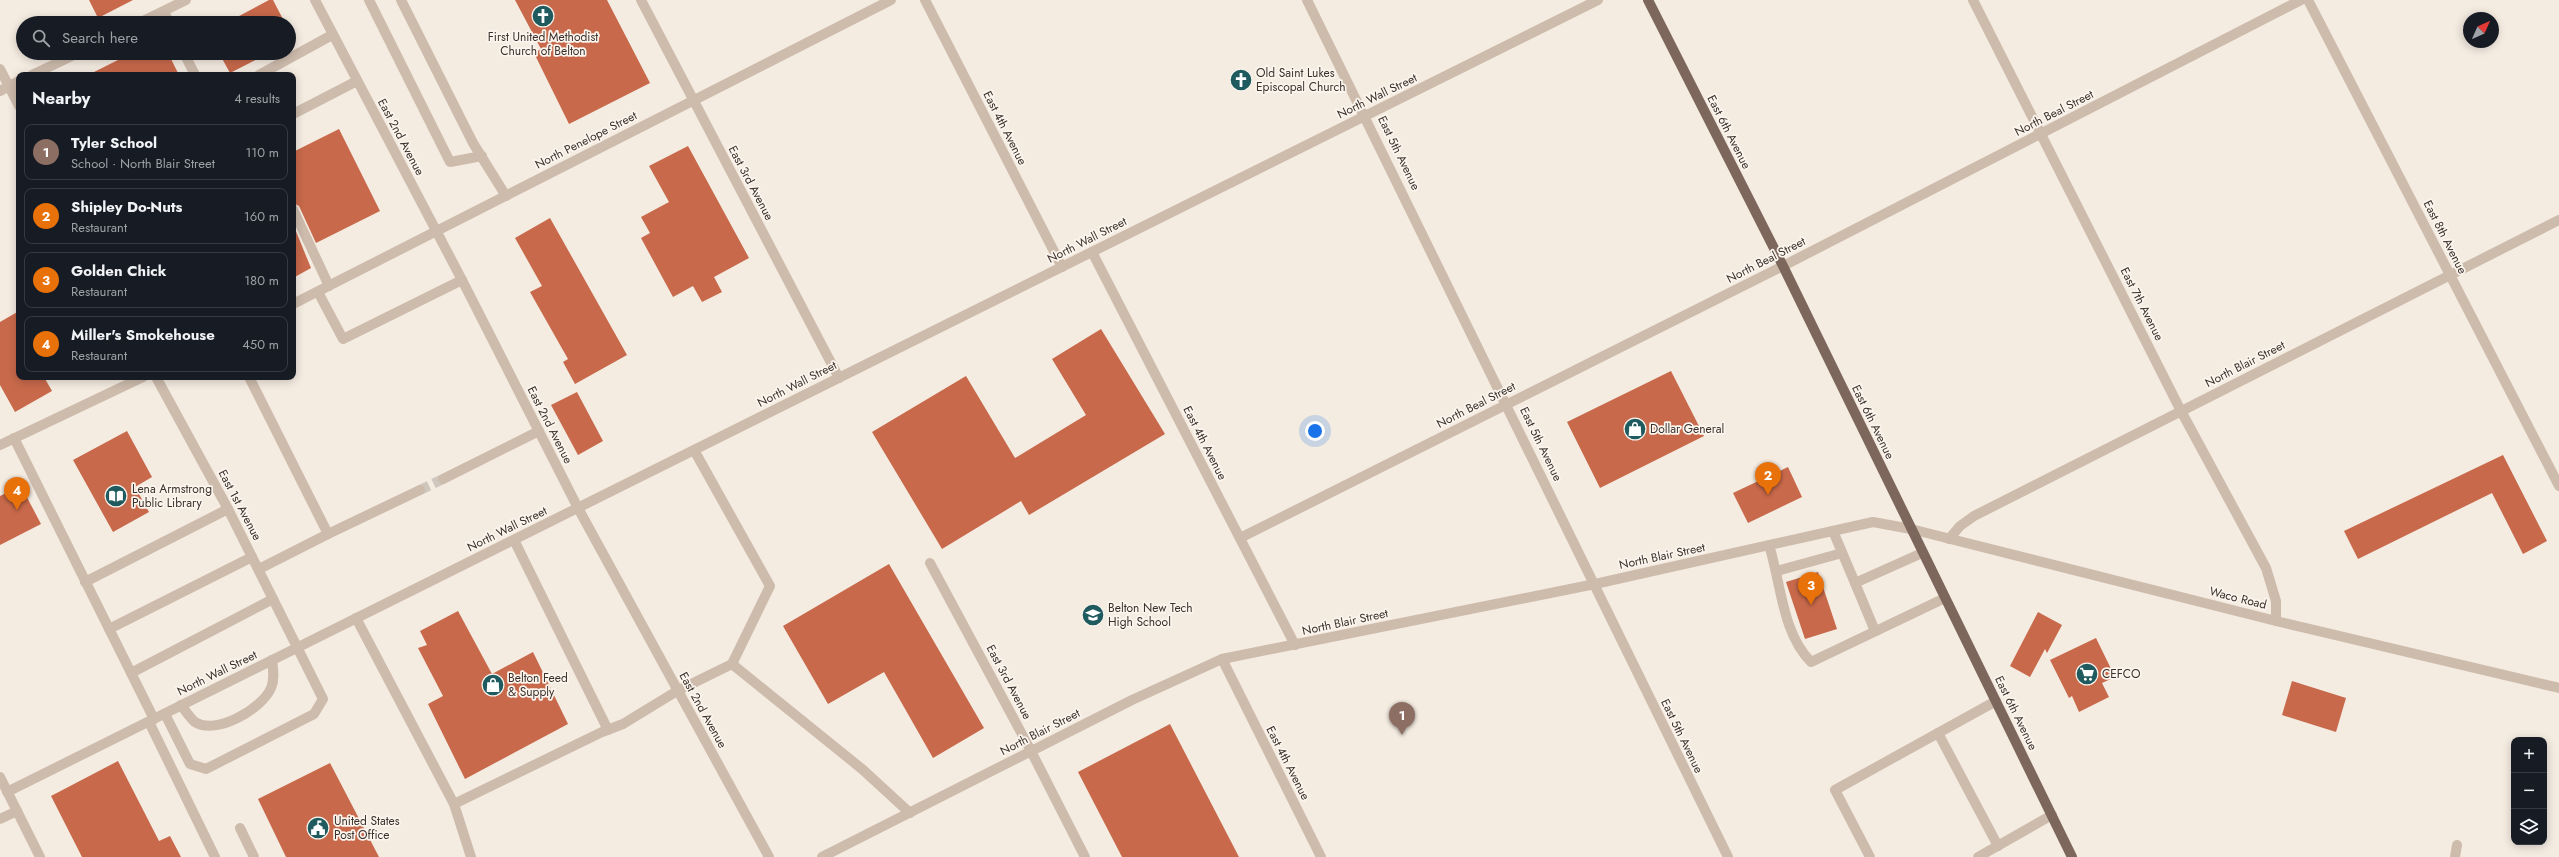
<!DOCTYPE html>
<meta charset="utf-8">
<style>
:root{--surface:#171b24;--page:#242831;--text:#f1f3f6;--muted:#9ea1a6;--line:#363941;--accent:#ea580c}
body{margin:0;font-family:Jost,sans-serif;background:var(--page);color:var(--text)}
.controls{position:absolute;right:12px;bottom:12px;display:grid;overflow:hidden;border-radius:8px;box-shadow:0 2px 10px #0003}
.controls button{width:36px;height:36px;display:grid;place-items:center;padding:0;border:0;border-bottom:1px solid var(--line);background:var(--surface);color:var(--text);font:20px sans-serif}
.compass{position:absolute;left:2463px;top:12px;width:36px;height:36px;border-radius:50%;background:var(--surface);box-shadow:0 2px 10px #0003;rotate:45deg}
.you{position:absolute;left:1315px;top:431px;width:14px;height:14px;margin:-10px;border:3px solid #fff;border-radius:50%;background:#1a73e8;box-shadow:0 0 0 6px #1a73e833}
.badge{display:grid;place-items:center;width:26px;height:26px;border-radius:50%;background:var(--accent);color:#fff;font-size:13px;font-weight:700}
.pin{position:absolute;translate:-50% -33px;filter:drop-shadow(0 1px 2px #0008)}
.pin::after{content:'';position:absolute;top:21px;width:14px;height:12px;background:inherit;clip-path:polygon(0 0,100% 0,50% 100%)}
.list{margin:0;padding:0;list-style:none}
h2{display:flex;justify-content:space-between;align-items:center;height:52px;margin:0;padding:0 16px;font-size:17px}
h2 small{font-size:13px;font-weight:400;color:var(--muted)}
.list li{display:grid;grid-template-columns:26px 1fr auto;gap:12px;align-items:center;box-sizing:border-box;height:56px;margin:0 8px 8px;padding:0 8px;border:1px solid var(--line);border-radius:8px}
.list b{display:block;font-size:15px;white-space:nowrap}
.list p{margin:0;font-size:13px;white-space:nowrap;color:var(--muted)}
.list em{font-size:13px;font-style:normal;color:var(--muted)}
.icon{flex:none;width:22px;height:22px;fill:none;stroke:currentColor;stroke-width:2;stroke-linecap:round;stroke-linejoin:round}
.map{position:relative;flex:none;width:2559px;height:857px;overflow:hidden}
.search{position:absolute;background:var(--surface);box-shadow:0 2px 10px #0003;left:16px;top:16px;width:280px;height:44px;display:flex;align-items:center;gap:10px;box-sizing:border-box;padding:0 14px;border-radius:22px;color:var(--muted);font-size:15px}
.panel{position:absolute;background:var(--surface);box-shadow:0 2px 10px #0003;left:16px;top:72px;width:280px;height:308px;border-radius:8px}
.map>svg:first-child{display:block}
</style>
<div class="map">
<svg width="2559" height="857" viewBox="0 0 2559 857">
<rect width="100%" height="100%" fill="#f4ebe1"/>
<g fill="#c8694b">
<polygon points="89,0 133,0 98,18"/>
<polygon points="269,0 273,0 285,23 226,23"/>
<polygon points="515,0 607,0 650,83 569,124 534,53 541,49"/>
<polygon points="132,53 168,53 179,75 88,75"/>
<polygon points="219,53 269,53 230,73"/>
<polygon points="339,129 380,211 316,243 299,206 293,203 293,152"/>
<polygon points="688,146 749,258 714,277 722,292 702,302 693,286 673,297 641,238 650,233 641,217 669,202 649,166"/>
<polygon points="550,218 627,355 575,384 563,362 568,359 530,292 542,286 515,238"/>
<polygon points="293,224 311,268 293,278"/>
<polygon points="19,311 19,377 44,377 52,391 15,412 0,385 0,322"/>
<polygon points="1101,329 1165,434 1029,515 1021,501 942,549 872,432 966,376 1015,458 1086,415 1052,359"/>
<polygon points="1671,371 1704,436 1600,488 1567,422"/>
<polygon points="577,392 603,441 578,455 551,405"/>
<polygon points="127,431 152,477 135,487 149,512 113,532 73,460"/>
<polygon points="2503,455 2547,541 2523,554 2492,493 2358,559 2344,531"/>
<polygon points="1788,467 1802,497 1748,523 1733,493"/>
<polygon points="21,486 41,524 0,545 0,496"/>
<polygon points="889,564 984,728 933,758 884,672 828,704 783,626"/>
<polygon points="1818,572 1837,629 1805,639 1786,582"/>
<polygon points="458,611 492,674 533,652 568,724 465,779 428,704 443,696 418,648 427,645 420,631"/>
<polygon points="2038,612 2062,625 2047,653 2045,649 2030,677 2010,666"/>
<polygon points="2096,638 2115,677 2102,683 2109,697 2079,712 2072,696 2069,698 2050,660"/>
<polygon points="2292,681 2346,698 2336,732 2282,715"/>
<polygon points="1170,724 1239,857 1122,857 1078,772"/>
<polygon points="118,761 159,841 170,836 181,857 82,857 51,796"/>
<polygon points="330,763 379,857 286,857 258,799"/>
</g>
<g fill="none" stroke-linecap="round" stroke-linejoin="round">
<polyline stroke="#cfc6bd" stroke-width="10" stroke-dasharray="10 5" stroke-linecap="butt" points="420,490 443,479"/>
<g stroke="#cdbbac" stroke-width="10">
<polyline points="315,0 462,280 578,508 769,857"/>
<polyline points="369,0 450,162 482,156"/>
<polyline points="401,0 473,143 506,196"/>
<polyline points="641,0 839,378"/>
<polyline points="925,0 1062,267"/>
<polyline points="1307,0 1728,857"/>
<polyline points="1973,0 2181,411 2266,568 2276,601 2276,621"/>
<polyline points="2308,0 2559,486"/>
<polyline points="164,11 169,23"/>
<polyline points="139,23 186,0"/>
<polyline points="184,53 195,75"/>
<polyline points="0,69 19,106"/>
<polyline points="32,75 78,53"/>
<polyline points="259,75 332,35"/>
<polyline points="0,91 19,81"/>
<polyline points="293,114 357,81"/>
<polyline points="293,209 329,286"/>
<polyline points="1092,252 1295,645"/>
<polyline points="318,292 343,339 462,280"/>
<polyline points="293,304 891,0"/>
<polyline points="156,377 228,509 323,699 314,714 206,769 190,764 165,714"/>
<polyline points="249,377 328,534 259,569"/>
<polyline points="14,438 154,719"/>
<polyline points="0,445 143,377"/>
<polyline points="694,450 770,586 732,664"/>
<polyline points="443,479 539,431"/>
<polyline points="1833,531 1855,583"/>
<polyline points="328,534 420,490"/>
<polyline points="1240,538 1783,266 2301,0"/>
<polyline points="1949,539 1960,526 1974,516 2559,220"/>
<polyline points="514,540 608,730"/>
<path d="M1769 545C1781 583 1782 633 1811 662L1945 598"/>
<polyline points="930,563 1031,751 1085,857"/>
<polyline points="1777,571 1842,553"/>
<polyline points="85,582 228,509"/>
<polyline points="356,618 454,804 602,732 623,724 677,691 732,664 862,769 910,813"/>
<polyline points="109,629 252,557"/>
<polyline points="1875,631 1855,583 1922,553"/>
<polyline points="1222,659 1321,857"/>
<polyline points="131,673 273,599"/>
<path d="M181 705C185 710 190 718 195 722 216 736 263 708 271 688 275 679 273 669 272 660"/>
<polyline points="149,722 215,857"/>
<polyline points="1938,733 1998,846"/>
<polyline points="0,777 40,857"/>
<polyline points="7,792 1598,0"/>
<polyline points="454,804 471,857"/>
<polyline points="0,819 17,811"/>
<polyline points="240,828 254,857"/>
<polyline points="822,857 1132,700 1222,659 1595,584 1873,522 1911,529 2276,621 2559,688"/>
<polyline points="1870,857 1835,790 1996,701"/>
<polyline points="1978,857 2052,815"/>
<polyline points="2455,857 2457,845"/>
</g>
<polyline stroke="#7d675c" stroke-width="10" points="1648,0 1783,266 2072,857"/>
</g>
<defs>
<g id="church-disc" transform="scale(1.15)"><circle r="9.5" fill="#1f5a5e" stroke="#fbf5ee"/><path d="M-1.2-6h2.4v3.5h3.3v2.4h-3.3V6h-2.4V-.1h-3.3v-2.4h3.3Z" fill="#fff"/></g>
<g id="shop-disc" transform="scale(1.15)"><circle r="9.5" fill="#1f5a5e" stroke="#fbf5ee"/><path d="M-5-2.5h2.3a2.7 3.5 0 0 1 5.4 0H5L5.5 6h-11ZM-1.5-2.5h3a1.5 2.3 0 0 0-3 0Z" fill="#fff"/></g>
<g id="library-disc" transform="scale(1.15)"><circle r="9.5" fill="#1f5a5e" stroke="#fbf5ee"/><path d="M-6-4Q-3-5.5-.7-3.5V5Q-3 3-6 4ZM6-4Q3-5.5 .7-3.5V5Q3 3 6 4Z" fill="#fff"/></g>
<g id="school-disc" transform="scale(1.15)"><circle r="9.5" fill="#1f5a5e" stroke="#fbf5ee"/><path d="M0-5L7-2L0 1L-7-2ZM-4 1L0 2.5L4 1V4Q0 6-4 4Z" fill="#fff"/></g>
<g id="supermarket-disc" transform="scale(1.15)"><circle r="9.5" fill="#1f5a5e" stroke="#fbf5ee"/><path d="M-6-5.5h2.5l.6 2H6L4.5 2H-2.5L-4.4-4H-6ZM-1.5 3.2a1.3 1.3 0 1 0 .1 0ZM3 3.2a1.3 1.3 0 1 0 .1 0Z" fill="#fff"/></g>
<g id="civic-disc" transform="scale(1.15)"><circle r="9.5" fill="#1f5a5e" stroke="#fbf5ee"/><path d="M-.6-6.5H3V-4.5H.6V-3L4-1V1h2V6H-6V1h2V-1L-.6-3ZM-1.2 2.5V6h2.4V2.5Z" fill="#fff"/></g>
</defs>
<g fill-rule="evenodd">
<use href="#church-disc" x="543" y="16"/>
<use href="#church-disc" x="1241" y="80"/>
<use href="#shop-disc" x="1635" y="429"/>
<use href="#library-disc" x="116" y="496"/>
<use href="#school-disc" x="1093" y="615"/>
<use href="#supermarket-disc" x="2087" y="674"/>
<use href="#shop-disc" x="493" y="685"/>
<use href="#civic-disc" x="318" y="828"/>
</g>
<g text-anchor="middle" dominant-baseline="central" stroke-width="3.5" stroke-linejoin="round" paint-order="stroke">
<g font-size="12" fill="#3b302b" stroke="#fbf5ee" text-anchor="start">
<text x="543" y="37" text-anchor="middle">First United Methodist<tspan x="543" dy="14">Church of Belton</tspan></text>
<text x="1256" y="73">Old Saint Lukes<tspan x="1256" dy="14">Episcopal Church</tspan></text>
<text x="1650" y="429">Dollar General</text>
<text x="132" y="489">Lena Armstrong<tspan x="132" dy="14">Public Library</tspan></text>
<text x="1108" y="608">Belton New Tech<tspan x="1108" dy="14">High School</tspan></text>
<text x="2102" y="674">CEFCO</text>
<text x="508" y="678">Belton Feed<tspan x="508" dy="14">&amp; Supply</tspan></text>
<text x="334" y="821">United States<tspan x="334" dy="14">Post Office</tspan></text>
</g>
<g font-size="12" fill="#3b302b" stroke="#fbf5ee">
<text transform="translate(1377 96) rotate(-26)">North Wall Street</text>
<text transform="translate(2054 113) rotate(-27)">North Beal Street</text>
<text transform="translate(1005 128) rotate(63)">East 4th Avenue</text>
<text transform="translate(1729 132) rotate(63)">East 6th Avenue</text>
<text transform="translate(401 137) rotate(62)">East 2nd Avenue</text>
<text transform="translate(586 140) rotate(-27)">North Penelope Street</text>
<text transform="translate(1399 153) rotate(64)">East 5th Avenue</text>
<text transform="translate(751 183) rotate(62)">East 3rd Avenue</text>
<text transform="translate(2445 237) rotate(63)">East 8th Avenue</text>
<text transform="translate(1087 240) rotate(-27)">North Wall Street</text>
<text transform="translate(1766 260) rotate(-27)">North Beal Street</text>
<text transform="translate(2142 304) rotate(63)">East 7th Avenue</text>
<text transform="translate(2245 364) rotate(-27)">North Blair Street</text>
<text transform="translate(797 384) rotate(-27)">North Wall Street</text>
<text transform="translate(1476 405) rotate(-27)">North Beal Street</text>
<text transform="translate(1873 422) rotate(64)">East 6th Avenue</text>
<text transform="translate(550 425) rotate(63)">East 2nd Avenue</text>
<text transform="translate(1205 443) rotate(63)">East 4th Avenue</text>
<text transform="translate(1541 444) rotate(64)">East 5th Avenue</text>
<text transform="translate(240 505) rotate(62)">East 1st Avenue</text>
<text transform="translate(507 529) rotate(-26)">North Wall Street</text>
<text transform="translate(1662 556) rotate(-12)">North Blair Street</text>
<text transform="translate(2238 598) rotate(14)">Waco Road</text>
<text transform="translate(1345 622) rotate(-12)">North Blair Street</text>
<text transform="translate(217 673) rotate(-26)">North Wall Street</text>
<text transform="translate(1009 682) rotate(62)">East 3rd Avenue</text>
<text transform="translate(703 710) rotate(61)">East 2nd Avenue</text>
<text transform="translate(2016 713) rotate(64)">East 6th Avenue</text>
<text transform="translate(1040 732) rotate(-27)">North Blair Street</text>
<text transform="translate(1682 736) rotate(64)">East 5th Avenue</text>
<text transform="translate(1288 763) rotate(63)">East 4th Avenue</text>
</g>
</g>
</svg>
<div class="controls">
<button>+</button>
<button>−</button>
<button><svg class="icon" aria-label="layers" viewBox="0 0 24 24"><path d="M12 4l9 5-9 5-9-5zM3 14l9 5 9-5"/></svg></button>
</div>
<svg class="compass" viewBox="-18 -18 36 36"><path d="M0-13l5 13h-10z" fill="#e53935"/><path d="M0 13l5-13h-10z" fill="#9ea1a6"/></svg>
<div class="you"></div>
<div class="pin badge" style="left:1402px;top:735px;background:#8d6e63">1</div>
<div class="pin badge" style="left:1768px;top:495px;background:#e8710a">2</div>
<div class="pin badge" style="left:1811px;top:605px;background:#e8710a">3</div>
<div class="pin badge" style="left:17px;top:510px;background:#e8710a">4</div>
<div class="search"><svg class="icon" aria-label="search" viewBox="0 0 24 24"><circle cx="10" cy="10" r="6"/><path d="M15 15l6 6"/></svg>Search here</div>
<section class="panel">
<h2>Nearby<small>4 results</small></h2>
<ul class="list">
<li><span class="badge" style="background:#8d6e63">1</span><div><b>Tyler School</b><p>School · North Blair Street</p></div><em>110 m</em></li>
<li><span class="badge" style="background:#e8710a">2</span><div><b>Shipley Do-Nuts</b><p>Restaurant</p></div><em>160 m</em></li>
<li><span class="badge" style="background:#e8710a">3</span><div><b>Golden Chick</b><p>Restaurant</p></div><em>180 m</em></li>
<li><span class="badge" style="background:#e8710a">4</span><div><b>Miller's Smokehouse</b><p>Restaurant</p></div><em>450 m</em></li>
</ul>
</section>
</div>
